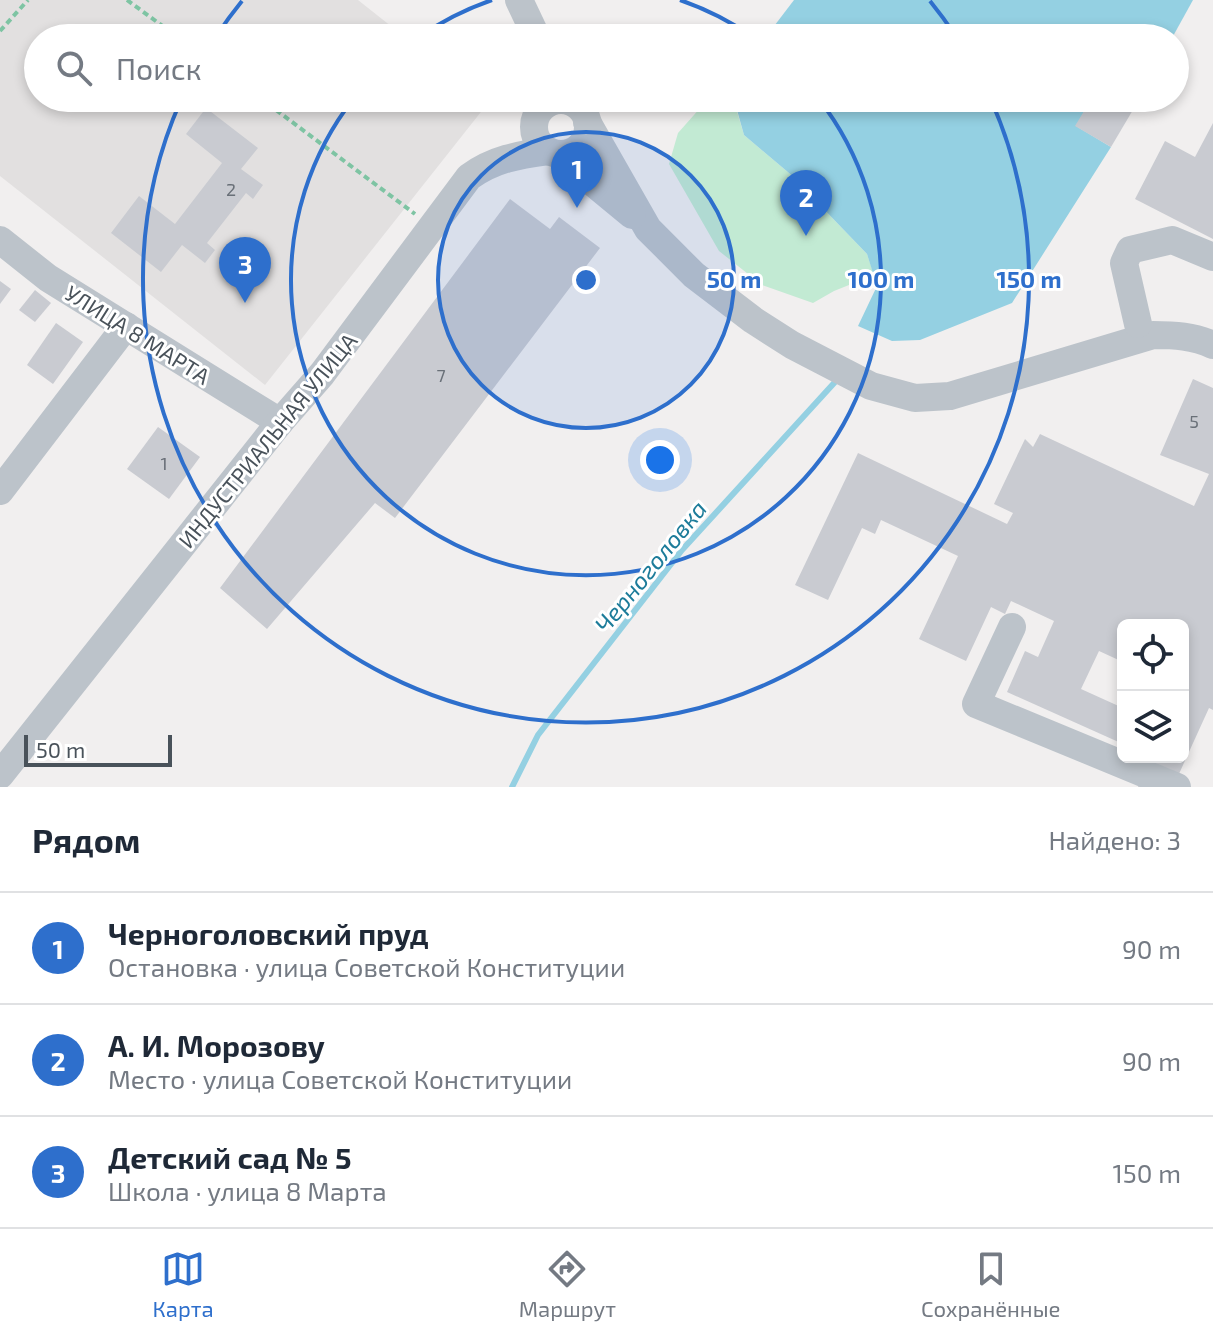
<!DOCTYPE html>
<html lang="ru">
<meta charset="utf-8">
<style>
:root{--surface:#fff;--page:#f2f2f3;--text:#1f2937;--muted:#747a83;--line:#e0e1e3;--accent:#2e6fcc}
body{margin:0;font-family:"Exo 2",sans-serif;background:var(--page);color:var(--text)}
.controls{position:absolute;right:24px;bottom:24px;display:grid;overflow:hidden;border-radius:12px;box-shadow:0 4px 12px #0003}
.controls button{width:72px;height:72px;display:grid;place-items:center;padding:0;border:0;border-bottom:2px solid var(--line);background:var(--surface);color:var(--text);font:40px sans-serif}
.scale{position:absolute;left:24px;bottom:20px;width:148px;box-sizing:border-box;padding-left:8px;border:4px solid #49525a;border-top:0;font-size:22px;line-height:28px;white-space:nowrap;color:#49525a;-webkit-text-stroke:6px #fff;paint-order:stroke}
.you{position:absolute;left:660px;top:460px;width:28px;height:28px;margin:-20px;border:6px solid #fff;border-radius:50%;background:#1a73e8;box-shadow:0 0 0 12px #1a73e833}
.badge{display:grid;place-items:center;width:52px;height:52px;border-radius:50%;background:var(--accent);color:#fff;font-size:26px;font-weight:700}
.pin{position:absolute;translate:-50% -66px;filter:drop-shadow(0 2px 4px #0008)}
.pin::after{content:'';position:absolute;top:42px;width:28px;height:24px;background:inherit;clip-path:polygon(0 0,100% 0,50% 100%)}
.list{margin:0;padding:0;list-style:none}
h2{display:flex;justify-content:space-between;align-items:center;height:104px;margin:0;padding:0 32px;font-size:34px}
h2 small{font-size:26px;font-weight:400;color:var(--muted)}
.list li{display:grid;grid-template-columns:52px 1fr auto;gap:24px;align-items:center;box-sizing:border-box;height:112px;padding:0 32px;border-top:2px solid var(--line)}
.list b{display:block;font-size:30px;white-space:nowrap}
.list p{margin:0;font-size:26px;white-space:nowrap;color:var(--muted)}
.list em{font-size:26px;font-style:normal;color:var(--muted)}
.icon{flex:none;width:44px;height:44px;fill:none;stroke:currentColor;stroke-width:2;stroke-linecap:round;stroke-linejoin:round}
.map{position:relative;flex:none;width:1213px;height:787px;overflow:hidden}
.search{position:absolute;background:var(--surface);box-shadow:0 4px 12px #0003;left:24px;right:24px;top:24px;height:88px;display:flex;align-items:center;gap:20px;box-sizing:border-box;padding:0 28px;border-radius:44px;color:var(--muted);font-size:30px}
.sheet{height:440px;background:var(--surface)}
nav{display:flex;justify-content:space-around;align-items:center;box-sizing:border-box;height:112px;border-top:2px solid var(--line);background:var(--surface);font-size:22px;color:var(--muted)}
nav a{display:grid;justify-items:center;gap:4px}
nav .on{color:var(--accent)}
.map>svg:first-child{display:block}
</style>
<div class="map">
<svg width="1213" height="787" viewBox="0 0 1213 787">
<rect width="100%" height="100%" fill="#f1efef"/>
<polygon fill="#e2e0e0" points="0,0 358,0 406,38 38,38 38,98 482,98 488,103 265,385 0,176"/>
<polygon fill="#c2ead3" points="709,98 733,98 744,135 789,173 867,254 874,275 834,291 813,303 762,285 719,251 669,164 678,133"/>
<g fill="#94d0e2">
<polygon points="794,0 1193,0 1172,38 765,38"/>
<polygon points="737,98 1092,98 1076,126 1111,147 1012,303 920,340 892,341 858,326 877,286 867,254 789,173 744,135 735,103"/>
</g>
<g fill="none" stroke-linecap="round" stroke-linejoin="round">
<polyline stroke="#94d0e2" stroke-width="6" points="512,787 538,735 682,550 835,382"/>
</g>
<g fill="#c9cbd1">
<polygon points="1092,98 1140,98 1111,147 1075,126"/>
<polygon points="206,108 258,148 241,169 263,185 253,199 246,193 207,243 215,250 205,263 182,245 161,272 111,233 139,196 175,224 222,163 186,134"/>
<polygon points="1213,123 1213,239 1135,199 1165,141 1195,157"/>
<polygon points="510,199 550,229 559,217 600,248 395,518 375,503 267,629 220,588"/>
<polygon points="0,281 11,289 0,304"/>
<polygon points="35,290 51,303 35,322 19,310"/>
<polygon points="56,323 83,342 53,384 27,365"/>
<polygon points="1193,379 1213,388 1213,710 1209,708 1173,787 1138,787 1151,757 1183,757 1183,625 1123,625 1123,662 1099,651 1081,689 1123,708 1123,744 1007,692 1025,651 1038,657 1054,621 1011,601 1005,614 991,607 966,661 919,639 958,556 881,520 875,534 862,528 828,600 795,585 858,453 1007,524 1013,513 994,504 1025,439 1033,447 1040,434 1194,506 1209,474 1160,455"/>
<polygon points="158,427 200,457 169,499 127,469"/>
</g>
<g fill="none" stroke-linecap="round" stroke-linejoin="round">
<g stroke="#7ec4a3" stroke-width="4" stroke-dasharray="6 4" stroke-linecap="butt">
<polyline points="127,0 179,38"/>
<polyline points="0,31 28,0"/>
<polyline points="260,98 415,214"/>
</g>
<g stroke="#bcc3ca" stroke-width="28">
<polyline points="519,0 537,38"/>
<circle cx="561" cy="127" r="27"/>
<path d="M587 122 648 229 694 275 753 320 792 345 871 386 915 398 950 396 1153 335C1174 335 1194 336 1213 345"/>
<polyline points="558,154 632,215"/>
<polyline points="0,240 48,278 280,422"/>
<polyline points="1138,324 1124,263 1130,250 1172,240 1213,257"/>
<polyline points="0,491 126,326"/>
<polyline points="1012,627 976,704 1177,787"/>
<path d="M0 775 280 422 322 374 469 177C494 159 518 155 548 151"/>
</g>
</g>
<circle cx="586" cy="280" r="148" fill="#2e6fcc" fill-opacity=".12"/>
<g fill="none" stroke="#2e6fcc" stroke-width="4">
<circle cx="586" cy="280" r="148"/>
<path d="M419 37A295 295 0 0 1 492 0M680 0A295 295 0 0 1 753 37M818 98A295 295 0 1 1 354 98"/>
<path d="M217 35A443 443 0 0 1 242 1M930 1A443 443 0 0 1 955 35M991 100A443 443 0 1 1 181 100"/>
</g>
<g text-anchor="middle" dominant-baseline="central" stroke-width="6" stroke-linejoin="round" paint-order="stroke">
<g font-size="18" fill="#697078">
<text x="231" y="189">2</text>
<text x="441" y="375">7</text>
<text x="1194" y="421">5</text>
<text x="164" y="463">1</text>
</g>
<g font-size="22" fill="#49525a" stroke="#fff">
<text transform="translate(138 334) rotate(32)">УЛИЦА 8 МАРТА</text>
<text transform="translate(267 440) rotate(-51)">ИНДУСТРИАЛЬНАЯ УЛИЦА</text>
</g>
<g font-size="24" font-style="italic" fill="#1d7c9a" stroke="#fff">
<text transform="translate(650 566) rotate(-51)">Черноголовка</text>
</g>
</g>
<circle cx="586" cy="280" r="12" fill="#2e6fcc" stroke="#fff" stroke-width="4"/>
<g font-size="24" text-anchor="middle" font-weight="bold" fill="#2e6fcc" stroke="#fff" stroke-width="6" stroke-linejoin="round" paint-order="stroke">
<text x="734" y="288">50 m</text>
<text x="881" y="288">100 m</text>
<text x="1029" y="288">150 m</text>
</g>
</svg>
<div class="controls">
<button><svg class="icon" aria-label="locate" viewBox="0 0 24 24"><circle cx="12" cy="12" r="6"/><path d="M12 2v4M12 18v4M2 12h4M18 12h4"/></svg></button>
<button><svg class="icon" aria-label="layers" viewBox="0 0 24 24"><path d="M12 4l9 5-9 5-9-5zM3 14l9 5 9-5"/></svg></button>
</div>
<div class="scale">50 m</div>
<div class="you"></div>
<div class="pin badge" style="left:577px;top:208px">1</div>
<div class="pin badge" style="left:806px;top:236px">2</div>
<div class="pin badge" style="left:245px;top:303px">3</div>
<div class="search"><svg class="icon" aria-label="search" viewBox="0 0 24 24"><circle cx="10" cy="10" r="6"/><path d="M15 15l6 6"/></svg>Поиск</div>
</div>
<section class="sheet">
<h2>Рядом<small>Найдено: 3</small></h2>
<ul class="list">
<li><span class="badge">1</span><div><b>Черноголовский пруд</b><p>Остановка · улица Советской Конституции</p></div><em>90 m</em></li>
<li><span class="badge">2</span><div><b>А. И. Морозову</b><p>Место · улица Советской Конституции</p></div><em>90 m</em></li>
<li><span class="badge">3</span><div><b>Детский сад № 5</b><p>Школа · улица 8 Марта</p></div><em>150 m</em></li>
</ul>
</section>
<nav>
<a class="on"><svg class="icon" aria-label="map" viewBox="0 0 24 24"><path d="M3 6l6-2 6 2 6-2v14l-6 2-6-2-6 2zM9 4v14M15 6v14"/></svg>Карта</a>
<a><svg class="icon" aria-label="directions" viewBox="0 0 24 24"><path d="M12 3l9 9-9 9-9-9zM9 14v-3h6M13 9l2 2-2 2"/></svg>Маршрут</a>
<a><svg class="icon" aria-label="saved" viewBox="0 0 24 24"><path d="M7 4h10v16l-5-4-5 4z"/></svg>Сохранённые</a>
</nav>
